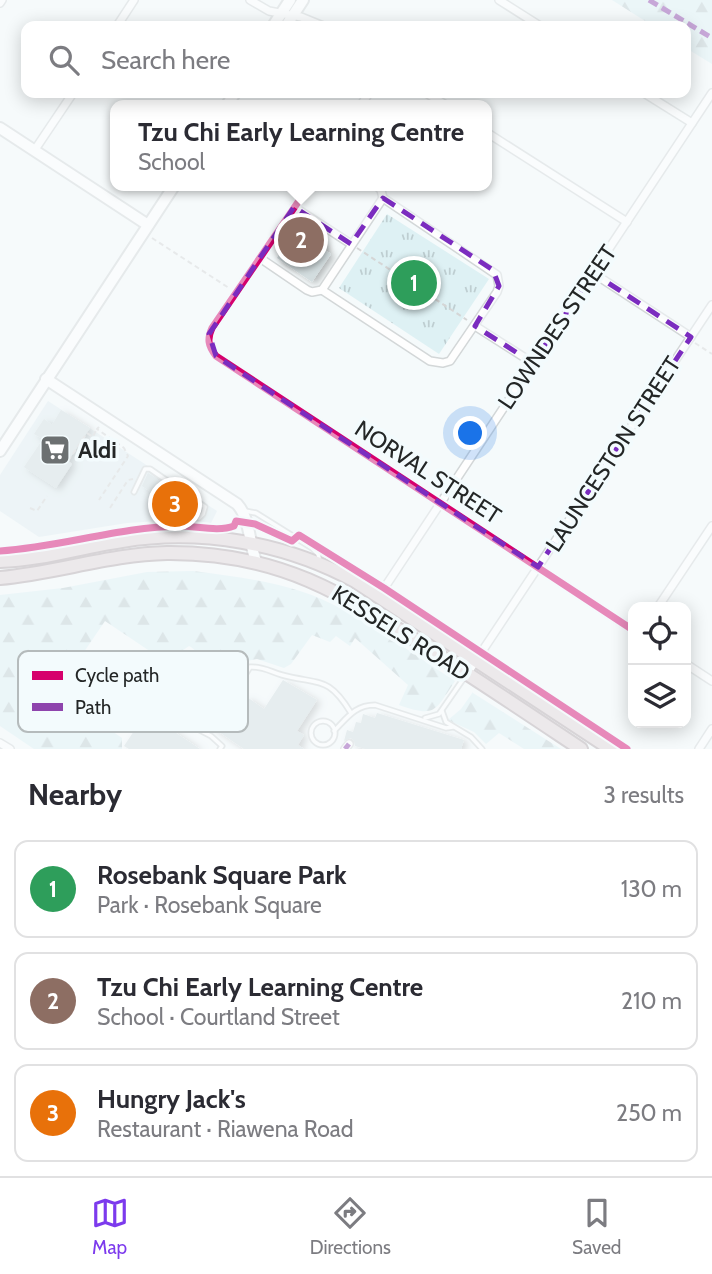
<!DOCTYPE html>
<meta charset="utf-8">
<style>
:root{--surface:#fff;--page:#f2f2f3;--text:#2b2b33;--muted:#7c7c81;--line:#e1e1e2;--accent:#7c3aed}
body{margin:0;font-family:Cabin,sans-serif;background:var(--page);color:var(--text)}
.controls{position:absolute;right:21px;bottom:21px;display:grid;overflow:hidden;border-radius:14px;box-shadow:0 4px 18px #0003}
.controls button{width:63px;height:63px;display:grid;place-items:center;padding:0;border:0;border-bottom:2px solid var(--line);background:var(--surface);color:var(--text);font:35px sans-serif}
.you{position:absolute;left:471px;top:434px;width:24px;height:24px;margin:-18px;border:5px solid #fff;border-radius:50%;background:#1a73e8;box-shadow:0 0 0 10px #1a73e833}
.badge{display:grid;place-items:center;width:46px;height:46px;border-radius:50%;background:var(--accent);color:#fff;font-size:23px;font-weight:700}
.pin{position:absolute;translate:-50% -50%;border:4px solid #fff;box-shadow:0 2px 7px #0006}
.popup{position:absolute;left:110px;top:100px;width:382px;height:91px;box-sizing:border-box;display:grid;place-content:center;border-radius:14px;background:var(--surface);filter:drop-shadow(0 2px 5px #0005);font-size:23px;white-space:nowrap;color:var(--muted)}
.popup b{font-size:26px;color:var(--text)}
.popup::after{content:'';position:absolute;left:50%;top:100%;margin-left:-14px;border:14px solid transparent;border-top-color:var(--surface)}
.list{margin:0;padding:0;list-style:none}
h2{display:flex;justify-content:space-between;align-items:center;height:91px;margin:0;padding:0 28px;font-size:30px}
h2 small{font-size:23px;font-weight:400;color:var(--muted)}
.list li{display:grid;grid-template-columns:46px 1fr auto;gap:21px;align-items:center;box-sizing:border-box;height:98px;margin:0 14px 14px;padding:0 14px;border:2px solid var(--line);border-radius:14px}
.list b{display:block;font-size:26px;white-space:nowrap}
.list p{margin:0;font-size:23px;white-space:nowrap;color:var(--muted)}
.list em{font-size:23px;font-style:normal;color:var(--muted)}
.icon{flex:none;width:38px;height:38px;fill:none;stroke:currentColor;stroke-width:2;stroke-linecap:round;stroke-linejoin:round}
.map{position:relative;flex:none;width:712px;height:749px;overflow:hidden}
.search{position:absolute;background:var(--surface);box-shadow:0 4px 18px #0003;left:21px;right:21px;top:21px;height:77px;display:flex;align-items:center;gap:18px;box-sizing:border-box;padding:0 24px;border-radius:14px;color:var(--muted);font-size:26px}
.sheet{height:427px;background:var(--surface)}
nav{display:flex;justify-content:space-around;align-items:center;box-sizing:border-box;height:98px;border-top:2px solid var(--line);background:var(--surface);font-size:19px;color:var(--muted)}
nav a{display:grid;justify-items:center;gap:4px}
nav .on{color:var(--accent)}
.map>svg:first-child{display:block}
</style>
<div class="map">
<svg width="712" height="749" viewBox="0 0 712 749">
<defs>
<pattern id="forest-firs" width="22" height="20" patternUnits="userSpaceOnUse" patternTransform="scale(1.75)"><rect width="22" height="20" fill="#def1f4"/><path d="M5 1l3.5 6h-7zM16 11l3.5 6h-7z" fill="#beced1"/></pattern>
<pattern id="park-tufts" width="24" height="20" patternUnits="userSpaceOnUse" patternTransform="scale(1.75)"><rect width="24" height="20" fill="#def1f4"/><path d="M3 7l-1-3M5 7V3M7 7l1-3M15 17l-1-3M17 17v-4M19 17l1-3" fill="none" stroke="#beced1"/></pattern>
<filter id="shadow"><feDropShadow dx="4" dy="2.5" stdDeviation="3.5" flood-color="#0004"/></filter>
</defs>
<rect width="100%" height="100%" fill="#f5fafb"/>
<polygon fill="#e2eef1" points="48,401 217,511 211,523 176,520 127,523 39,537 0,511 0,475"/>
<g fill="url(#forest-firs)">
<polygon points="612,0 712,0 712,64 686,48 686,26 653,26"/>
<path d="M193 571C230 576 267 580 303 592 352 608 411 653 455 681 435 711 436 718 399 705L408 685 355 638 350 646 336 636 330 642 312 635 291 664 284 668 257 659 246 661 227 686 221 691 209 686C205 673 202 652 189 646L166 662 105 621 56 693 122 738V749H34L0 726V595L63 588 147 572Z"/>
<polygon points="473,692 473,693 561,749 524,749 499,733 486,744 474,732 448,720 461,709"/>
</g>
<polygon fill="url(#park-tufts)" points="387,214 489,279 439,354 339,288"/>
<g fill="#d3dddf" filter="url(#shadow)">
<polygon points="295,230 301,234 304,231 327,246 325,250 331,254 312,282 277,258"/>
<polygon points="61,410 90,428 68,461 72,464 56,488 24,467 43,439 34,434 44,419 52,425"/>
<polygon points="148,473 200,509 199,512 194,513 187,509 183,513 142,486"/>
<polygon points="283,680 317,700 297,731 304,735 298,745 304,749 244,749 203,721 214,704 234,717 247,697 264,709"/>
<polygon points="146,713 200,749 129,749 124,746"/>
<polygon points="377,713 464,740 461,749 366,749 355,746 354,741 351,738 344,741 347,730 353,732 356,722 361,723 363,714 375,718"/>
</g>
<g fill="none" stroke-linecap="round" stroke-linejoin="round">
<g stroke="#d3d7d8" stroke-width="7">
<g id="lane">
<polyline points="134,492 145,469 150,469 205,507 203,514 199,518 173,517 157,507"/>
<polyline points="245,511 256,513 312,548 318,554 320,562"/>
<polyline points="172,685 212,697"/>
<polyline points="148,700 188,724"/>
<polyline points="442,711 446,722 471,737 482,749"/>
<polyline points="425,718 439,714 466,675"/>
<circle cx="323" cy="733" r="12"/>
<path d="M334 731C347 718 355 705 375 705L446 728 453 727"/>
<path d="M220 749 222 746 211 736 188 724 193 712 206 699 231 698 250 667C263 666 271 672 282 675 319 685 328 675 351 713"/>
</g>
</g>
<g stroke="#d3d7d8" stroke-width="10">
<g id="street">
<polyline points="250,0 269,11 301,17 323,26"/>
<polyline points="499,0 540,26"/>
<polyline points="0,3 2,0"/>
<polyline points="117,26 134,0"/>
<polyline points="426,93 446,105"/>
<polyline points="644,93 692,123"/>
<polyline points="361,105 369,93"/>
<polyline points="486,132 627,222"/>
<polyline points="34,151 73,93"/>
<path d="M309 186 212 328C207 339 208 346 216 356L633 630"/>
<polyline points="377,186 381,190 383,198"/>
<polygon points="383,198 497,275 499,286 497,292 450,361 443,363 430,361 322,290"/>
<polyline points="294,207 351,244"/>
<polyline points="260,258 307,290 312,292 322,290"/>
<polyline points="593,273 691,337"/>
<polyline points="475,326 533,363"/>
<polyline points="379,596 712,93"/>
<polyline points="658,607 712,526"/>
<polyline points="686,664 712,681"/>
<polyline points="467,674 712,305"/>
<polyline points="0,743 10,749"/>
<polyline points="345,749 349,744"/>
<polyline points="699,749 712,729"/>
</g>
</g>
<g stroke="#d3d7d8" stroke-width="14">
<g id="secondary">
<polyline points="273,26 290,0"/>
<polyline points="286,26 303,0"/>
<polyline points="227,105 235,93"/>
<polyline points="0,128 148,225"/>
<path d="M46 379 237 504C250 518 249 543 256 561"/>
<polyline points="0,451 174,186"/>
</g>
</g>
<g stroke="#b2a6aa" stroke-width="16">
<g id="highway">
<path d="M0 561C42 560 80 547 122 541 201 528 285 543 355 581L611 749"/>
<path d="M0 578C56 573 111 554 167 553 280 552 344 594 435 653 484 684 533 717 581 749"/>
</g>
</g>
<g stroke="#d5d6d6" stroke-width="2" stroke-dasharray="5 3.5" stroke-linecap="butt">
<polyline points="152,238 229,288"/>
<polyline points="357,248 467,320"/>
<polyline points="695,343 712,354"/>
<polyline points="99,427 97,429 124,448 128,456 99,500"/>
<polyline points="68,461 87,433 93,437 96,430"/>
<polyline points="30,508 37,511 47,496"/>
<polyline points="110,508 128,480 133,479"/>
</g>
<use href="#lane" stroke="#fefefe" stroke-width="3.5"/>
<use href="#street" stroke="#fefefe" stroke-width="7"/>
<use href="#secondary" stroke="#fefefe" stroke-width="10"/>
<use href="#highway" stroke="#e1d4d7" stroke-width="12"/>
<g stroke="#8e44ad" stroke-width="5" stroke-dasharray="10 5" stroke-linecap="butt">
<polyline points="649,0 712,38"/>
<polyline points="345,749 349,744"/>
</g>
<g stroke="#f3fbfd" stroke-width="11">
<g id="cycleway">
<path d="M309 186 212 328C207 339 208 346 216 356L633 630"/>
<path d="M0 551C61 547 119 527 180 526 196 526 219 532 234 526L236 521 255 524 292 541 299 535 384 588 627 749"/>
</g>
</g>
<use href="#cycleway" stroke="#d6006c" stroke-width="7"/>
</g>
<path d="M0 0H712V749H0ZM383 198 493 270 499 286 475 326 533 363 593 273 691 337 538 567 216 356 209 334 294 207 351 244Z" fill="#f5fafb" fill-opacity=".55" fill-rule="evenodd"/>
<path fill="none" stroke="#7b2cbf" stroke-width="5" stroke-dasharray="14 9" stroke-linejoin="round" d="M383 198 493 270 499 286 475 326 533 363 593 273 691 337 538 567 216 356 209 334 294 207 351 244Z"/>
<defs>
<g id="supermarket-square" transform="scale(1.575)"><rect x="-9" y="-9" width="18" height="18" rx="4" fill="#6c7071" stroke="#f3fbfd"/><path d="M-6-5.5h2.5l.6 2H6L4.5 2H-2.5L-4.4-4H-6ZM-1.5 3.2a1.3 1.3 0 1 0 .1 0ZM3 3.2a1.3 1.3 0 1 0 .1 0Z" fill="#fff"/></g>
</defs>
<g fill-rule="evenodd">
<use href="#supermarket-square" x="55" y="450"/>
</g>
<g text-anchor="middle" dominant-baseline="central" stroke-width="7" stroke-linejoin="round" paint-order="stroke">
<g font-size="23" fill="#232626" stroke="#f3fbfd">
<text transform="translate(557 327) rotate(-56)">LOWNDES STREET</text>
<text transform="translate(613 454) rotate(-57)">LAUNCESTON STREET</text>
<text transform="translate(428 472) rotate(33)">NORVAL STREET</text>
<text transform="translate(401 633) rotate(32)">KESSELS ROAD</text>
</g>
<g font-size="23" font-weight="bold" fill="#232626" stroke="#f3fbfd" text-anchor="start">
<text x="78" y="450">Aldi</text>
</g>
</g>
<rect x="18" y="651" width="230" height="81" rx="10" fill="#f3fbfd" stroke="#b5bbbc" stroke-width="2"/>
<rect x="32" y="671" width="31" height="9" fill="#d6006c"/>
<rect x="32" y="703" width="31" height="8" fill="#8e44ad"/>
<g font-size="19" fill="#232626">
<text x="75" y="682">Cycle path</text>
<text x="75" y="714">Path</text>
</g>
</svg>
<div class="controls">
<button><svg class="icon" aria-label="locate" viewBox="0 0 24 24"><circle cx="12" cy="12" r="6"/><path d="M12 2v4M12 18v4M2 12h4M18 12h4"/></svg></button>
<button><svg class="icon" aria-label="layers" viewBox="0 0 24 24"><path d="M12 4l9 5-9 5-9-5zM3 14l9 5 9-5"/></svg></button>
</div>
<div class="you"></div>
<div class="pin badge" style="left:414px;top:283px;background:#2e9e5b">1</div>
<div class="pin badge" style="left:301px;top:240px;background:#8d6e63">2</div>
<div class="popup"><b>Tzu Chi Early Learning Centre</b>School</div>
<div class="pin badge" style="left:175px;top:504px;background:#e8710a">3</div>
<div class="search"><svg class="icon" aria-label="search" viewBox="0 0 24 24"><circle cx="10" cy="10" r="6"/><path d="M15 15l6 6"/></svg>Search here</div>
</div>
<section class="sheet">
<h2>Nearby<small>3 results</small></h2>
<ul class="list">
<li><span class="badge" style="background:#2e9e5b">1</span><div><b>Rosebank Square Park</b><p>Park · Rosebank Square</p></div><em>130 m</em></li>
<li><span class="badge" style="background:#8d6e63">2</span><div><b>Tzu Chi Early Learning Centre</b><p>School · Courtland Street</p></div><em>210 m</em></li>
<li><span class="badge" style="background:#e8710a">3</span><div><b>Hungry Jack's</b><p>Restaurant · Riawena Road</p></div><em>250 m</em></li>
</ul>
</section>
<nav>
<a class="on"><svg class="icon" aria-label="map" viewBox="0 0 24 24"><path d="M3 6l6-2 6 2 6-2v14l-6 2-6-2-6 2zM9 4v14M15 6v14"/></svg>Map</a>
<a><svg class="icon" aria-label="directions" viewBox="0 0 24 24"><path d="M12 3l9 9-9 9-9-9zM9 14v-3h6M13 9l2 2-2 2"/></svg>Directions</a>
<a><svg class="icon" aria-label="saved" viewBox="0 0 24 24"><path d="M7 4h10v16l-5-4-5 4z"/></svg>Saved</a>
</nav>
